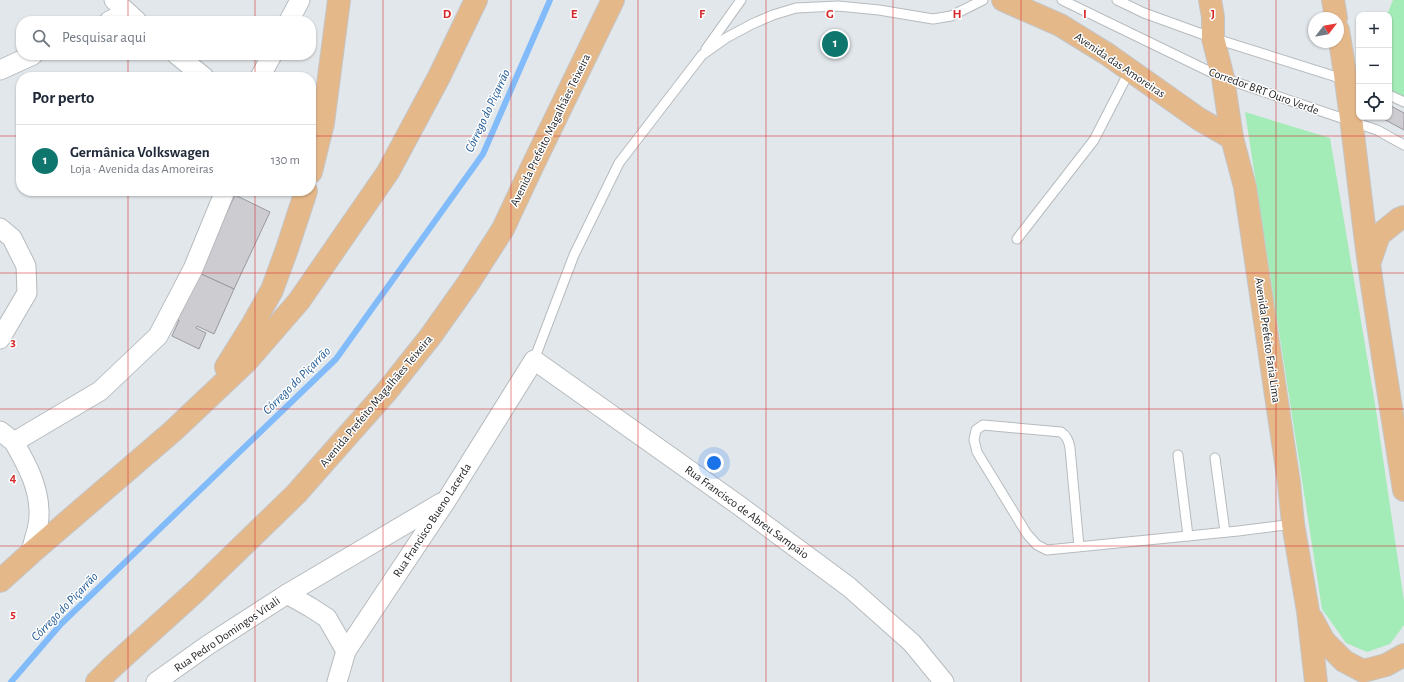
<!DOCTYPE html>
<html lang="pt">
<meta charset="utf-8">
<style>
:root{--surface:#fff;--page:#f2f2f3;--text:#1f2937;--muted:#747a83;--line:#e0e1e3;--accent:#0f766e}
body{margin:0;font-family:"Alegreya Sans",sans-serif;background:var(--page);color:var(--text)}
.controls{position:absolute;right:12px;top:12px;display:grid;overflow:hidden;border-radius:8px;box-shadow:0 1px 3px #0004}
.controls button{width:36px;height:36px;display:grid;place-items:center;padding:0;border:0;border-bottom:1px solid var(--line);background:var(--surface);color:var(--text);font:20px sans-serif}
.compass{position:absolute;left:1308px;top:12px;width:36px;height:36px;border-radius:50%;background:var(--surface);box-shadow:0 1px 3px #0004;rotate:59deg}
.you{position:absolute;left:714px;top:463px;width:14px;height:14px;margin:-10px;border:3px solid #fff;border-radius:50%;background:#1a73e8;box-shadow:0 0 0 6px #1a73e833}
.badge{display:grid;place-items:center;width:26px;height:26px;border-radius:50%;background:var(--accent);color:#fff;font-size:13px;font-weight:700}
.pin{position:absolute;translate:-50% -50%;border:2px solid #fff;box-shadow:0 1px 4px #0006}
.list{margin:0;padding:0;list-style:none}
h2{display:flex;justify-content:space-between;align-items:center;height:52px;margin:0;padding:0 16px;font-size:17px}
h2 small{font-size:13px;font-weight:400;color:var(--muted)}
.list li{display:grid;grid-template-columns:26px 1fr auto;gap:12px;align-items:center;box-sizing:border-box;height:72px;padding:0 16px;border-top:1px solid var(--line)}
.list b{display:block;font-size:15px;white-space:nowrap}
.list p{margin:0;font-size:13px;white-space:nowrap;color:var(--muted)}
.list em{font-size:13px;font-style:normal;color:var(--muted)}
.icon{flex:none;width:22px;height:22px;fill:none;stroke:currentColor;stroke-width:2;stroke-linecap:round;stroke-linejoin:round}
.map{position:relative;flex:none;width:1404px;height:682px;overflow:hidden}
.search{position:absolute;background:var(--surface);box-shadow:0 1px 3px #0004;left:16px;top:16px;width:300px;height:44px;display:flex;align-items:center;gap:10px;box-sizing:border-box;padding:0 14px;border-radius:16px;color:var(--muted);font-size:15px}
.panel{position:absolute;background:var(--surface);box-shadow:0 1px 3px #0004;left:16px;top:72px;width:300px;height:124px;border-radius:16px}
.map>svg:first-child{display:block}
</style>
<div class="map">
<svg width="1404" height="682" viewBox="0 0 1404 682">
<rect width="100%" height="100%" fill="#e2e7eb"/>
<g fill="#a3ebb7">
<polygon points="1393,0 1404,0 1404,106 1392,91 1389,82 1389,15 1387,15"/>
<polygon points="1245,112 1330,138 1375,404 1404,601 1404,625 1390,644 1367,652 1346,643 1322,609"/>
</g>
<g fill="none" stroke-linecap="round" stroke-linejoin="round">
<polyline stroke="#81bbfa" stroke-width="6" points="11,682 61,624 336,359 483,154 550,0"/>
</g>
<g fill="#cdccd1" stroke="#9a999e">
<polygon points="1389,105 1404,113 1404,130 1380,117 1389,117"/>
<polygon points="235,195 270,212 234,289 199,273"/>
<polygon points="199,273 234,289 214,334 197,326 196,328 206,333 199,349 172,336 179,320 172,317 174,312 180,315"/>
</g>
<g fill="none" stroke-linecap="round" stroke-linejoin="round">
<g stroke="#b6bbbe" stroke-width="11">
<g id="service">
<polyline points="1062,0 1223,78 1377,130 1404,145"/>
<polyline points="1117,0 1144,13 1213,38 1359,84"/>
<polyline points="706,49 741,0"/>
<polyline points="1389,95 1404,102"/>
<polyline points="1017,239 1094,140 1130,70"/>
<polyline points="534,360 574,255 619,163 702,55 726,38 752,24 773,15 796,8 838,6 879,10 933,19 951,16 983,0"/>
<polyline points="1178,455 1188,536"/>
<polyline points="1215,458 1225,532"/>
<path d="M1079 547 1070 448C1069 441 1067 436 1061 432L983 425 976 430 974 440 977 452 1027 534 1037 545 1047 550 1238 531 1293 524"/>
</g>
</g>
<g stroke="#b6bbbe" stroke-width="21">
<g id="minor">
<polyline points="114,0 137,21"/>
<polyline points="109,21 127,13"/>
<polyline points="289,21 300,0"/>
<polyline points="177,55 204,77"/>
<polyline points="0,70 33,55"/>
<polyline points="260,77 272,55"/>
<polyline points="0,228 12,238 26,266 27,293 0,339"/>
<polyline points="0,431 14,442 100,391 158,336 193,269 225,191"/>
<path d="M14 442C27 465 40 488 39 516 39 528 33 541 31 553"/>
<polyline points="287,594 310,607 327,618 346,651"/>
<polyline points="156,682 208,645 287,594 441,503"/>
<polyline points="337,682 346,651 446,501 534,360 737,504 849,587 912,643 944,682"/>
</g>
</g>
<g stroke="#c5c5c6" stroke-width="24">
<g id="primary">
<polyline points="1003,0 1060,25 1107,54 1199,119 1232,138"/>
<polyline points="1210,0 1213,17 1213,38 1223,78 1232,138 1245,187 1289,483 1293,524 1308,611 1316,682"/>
<polyline points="1333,0 1336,18"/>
<path d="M1338 30C1352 108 1358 186 1369 264 1380 340 1392 415 1404 490"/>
<polyline points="311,172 323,123 339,0"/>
<polyline points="1370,261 1379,235 1399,219 1404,217"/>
<polyline points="226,367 254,322 272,290 287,249 306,191"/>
<polyline points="0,581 31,553 173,431 247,361 299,301 388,172 439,77 476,0"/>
<polyline points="1312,619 1324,641 1344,661 1363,671 1386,665 1404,655"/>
<polyline points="97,682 111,668 197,590 296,494 387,391 430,337 469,282 503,229 532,167 613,0"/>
</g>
</g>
<use href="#service" stroke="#fff" stroke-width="9"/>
<use href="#minor" stroke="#fff" stroke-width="19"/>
<use href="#primary" stroke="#e5b88a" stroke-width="22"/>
</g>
<path fill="none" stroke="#d62828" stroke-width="1" stroke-opacity="0.55" d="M128 0V21M255 0V21M383 0V682M511 0V682M638 0V682M766 0V682M893 0V682M1021 0V682M1149 0V682M1276 0V682M128 55V77M255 55V77M0 136H21M311 136H1404M128 191V682M255 191V682M0 273H1404M0 409H1404M0 546H1404"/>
<g text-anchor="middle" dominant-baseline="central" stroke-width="3" stroke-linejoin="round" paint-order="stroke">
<g font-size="12" fill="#1f2022" stroke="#fff">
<text transform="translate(1120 65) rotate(34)">Avenida das Amoreiras</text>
<text transform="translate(1264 91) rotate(20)">Corredor BRT Ouro Verde</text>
<text transform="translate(550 130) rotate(-64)">Avenida Prefeito Magalhães Teixeira</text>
<text transform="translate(1268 340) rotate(82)">Avenida Prefeito Faria Lima</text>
<text transform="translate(376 401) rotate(-50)">Avenida Prefeito Magalhães Teixeira</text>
<text transform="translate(747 512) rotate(36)">Rua Francisco de Abreu Sampaio</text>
<text transform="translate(432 520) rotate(-57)">Rua Francisco Bueno Lacerda</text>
<text transform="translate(227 634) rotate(-34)">Rua Pedro Domingos Vitali</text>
</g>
<g font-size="13" font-style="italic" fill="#1e5993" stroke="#fff">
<text transform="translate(488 111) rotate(-65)">Córrego do Piçarrão</text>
<text transform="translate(297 381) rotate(-45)">Córrego do Piçarrão</text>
<text transform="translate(65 607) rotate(-46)">Córrego do Piçarrão</text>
</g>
</g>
<g font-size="13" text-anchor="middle" font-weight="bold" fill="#d62828" stroke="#fff" stroke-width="3" stroke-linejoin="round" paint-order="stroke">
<text x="447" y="18">D</text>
<text x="574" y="18">E</text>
<text x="702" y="18">F</text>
<text x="830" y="18">G</text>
<text x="957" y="18">H</text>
<text x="1085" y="18">I</text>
<text x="1213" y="18">J</text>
<text x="13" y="346">3</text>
<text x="13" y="482">4</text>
<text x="13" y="618">5</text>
</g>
</svg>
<div class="controls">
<button>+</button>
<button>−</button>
<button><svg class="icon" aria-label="locate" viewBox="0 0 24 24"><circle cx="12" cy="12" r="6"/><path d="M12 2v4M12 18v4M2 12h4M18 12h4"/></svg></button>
</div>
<svg class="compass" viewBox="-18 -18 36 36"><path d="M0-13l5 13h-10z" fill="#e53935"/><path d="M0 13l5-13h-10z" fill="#747a83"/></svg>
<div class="you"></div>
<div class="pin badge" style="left:835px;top:44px">1</div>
<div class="search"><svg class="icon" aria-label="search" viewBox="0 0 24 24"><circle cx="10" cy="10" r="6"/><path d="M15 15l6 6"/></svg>Pesquisar aqui</div>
<section class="panel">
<h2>Por perto<small></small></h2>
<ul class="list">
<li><span class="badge">1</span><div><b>Germânica Volkswagen</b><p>Loja · Avenida das Amoreiras</p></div><em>130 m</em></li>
</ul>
</section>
</div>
